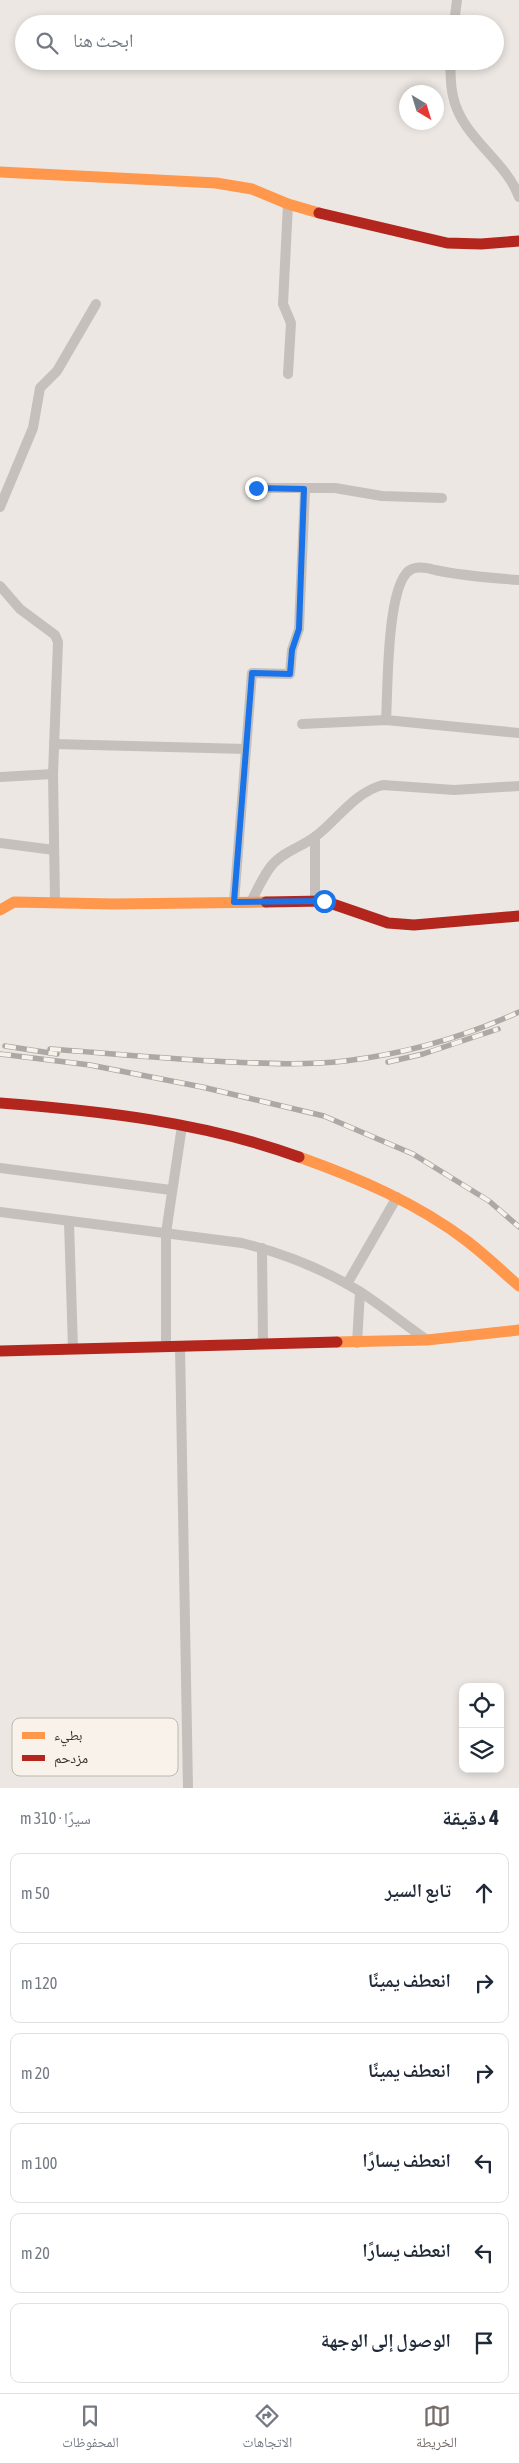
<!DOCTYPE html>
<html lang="ar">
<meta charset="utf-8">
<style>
:root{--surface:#fff;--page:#f2f2f3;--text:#1f2937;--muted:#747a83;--line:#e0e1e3;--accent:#766e6a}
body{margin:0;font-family:"Asap Condensed","Noto Naskh Arabic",sans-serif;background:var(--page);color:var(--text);direction:rtl}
.controls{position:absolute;right:15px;bottom:15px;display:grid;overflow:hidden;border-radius:10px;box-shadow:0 2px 8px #0003}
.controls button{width:45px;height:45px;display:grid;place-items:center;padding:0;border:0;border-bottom:1px solid var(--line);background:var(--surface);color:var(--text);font:25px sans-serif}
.compass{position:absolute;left:399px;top:85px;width:45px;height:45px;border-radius:50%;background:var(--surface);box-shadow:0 2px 8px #0003;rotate:142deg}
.stop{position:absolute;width:15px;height:15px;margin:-11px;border:4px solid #1a73e8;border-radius:50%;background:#fff}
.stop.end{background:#1a73e8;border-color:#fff;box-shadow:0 1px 5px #0008}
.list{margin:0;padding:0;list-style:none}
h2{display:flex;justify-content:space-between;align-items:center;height:65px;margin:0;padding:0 20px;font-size:21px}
h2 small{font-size:16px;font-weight:400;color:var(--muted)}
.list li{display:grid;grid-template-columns:32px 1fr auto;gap:15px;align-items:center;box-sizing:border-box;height:80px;margin:0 10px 10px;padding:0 10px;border:1px solid var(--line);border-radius:10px}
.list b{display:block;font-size:19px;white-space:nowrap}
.list em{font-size:16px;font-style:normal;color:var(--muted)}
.icon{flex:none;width:28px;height:28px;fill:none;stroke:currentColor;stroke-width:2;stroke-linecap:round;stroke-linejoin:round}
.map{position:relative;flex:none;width:519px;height:1788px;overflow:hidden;direction:ltr}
.search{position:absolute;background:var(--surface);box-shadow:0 2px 8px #0003;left:15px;right:15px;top:15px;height:55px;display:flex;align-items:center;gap:12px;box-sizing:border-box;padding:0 18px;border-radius:28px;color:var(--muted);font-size:19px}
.sheet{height:605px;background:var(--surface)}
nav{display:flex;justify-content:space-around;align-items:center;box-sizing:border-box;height:70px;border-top:1px solid var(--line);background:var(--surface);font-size:14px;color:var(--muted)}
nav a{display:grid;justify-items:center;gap:2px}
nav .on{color:var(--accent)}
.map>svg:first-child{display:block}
</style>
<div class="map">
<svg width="519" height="1788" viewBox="0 0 519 1788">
<rect width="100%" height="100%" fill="#ece7e2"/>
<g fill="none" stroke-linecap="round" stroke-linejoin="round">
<g stroke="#c5c0bb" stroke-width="10">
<polyline points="454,24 457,0"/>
<path d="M450 61C451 73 450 85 453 96 461 137 505 159 519 197"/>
<polyline points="288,374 291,323 283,304 288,204"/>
<polyline points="256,488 335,488 382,496 442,498"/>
<polyline points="0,507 33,428 40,388 57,371 96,304"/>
<polyline points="0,586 20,609 55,635 58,642 53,774 55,902"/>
<path d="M386 720C388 692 386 579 412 569 419 566 428 568 435 570 463 576 490 578 519 580"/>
<polyline points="302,724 386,720 519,733"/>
<polyline points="54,744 246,749"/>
<polyline points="0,777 53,774"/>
<polyline points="0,843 54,850"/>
<polyline points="315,901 315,837"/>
<path d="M251 902C257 890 263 876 272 865 284 851 302 847 316 836 338 819 355 792 383 785L454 790 519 786"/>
<polyline points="234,903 252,673 290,674 292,650 299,629 305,489"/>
<polyline points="0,1168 171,1190"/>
<path d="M0 1212 242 1243C282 1253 323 1269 359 1291 382 1306 404 1324 427 1340"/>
<polyline points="69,1222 73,1348"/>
<polyline points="262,1248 263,1344"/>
<polyline points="347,1284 397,1197"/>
<polyline points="357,1343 360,1292"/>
<polyline points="180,1346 188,1788"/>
<polyline points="166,1347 166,1233 182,1126"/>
</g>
<g stroke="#ff974d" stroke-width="11">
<polyline points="0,172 216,183 252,189 288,204 319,213"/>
<polyline points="0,910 14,902 114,904 266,902"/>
<path d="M299 1157C358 1178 417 1203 467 1241 485 1255 502 1271 519 1286"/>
<polyline points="337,1342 427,1340 519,1330"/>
</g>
<g stroke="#b3261e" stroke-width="11">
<polyline points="319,213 447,243 481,244 519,241"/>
<polyline points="266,902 324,901 388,923 414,925 519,916"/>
<path d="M0 1103C101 1111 203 1122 299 1157"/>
<polyline points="0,1351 337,1342"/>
</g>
<g stroke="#ada8a5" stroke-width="5.5">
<g id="rail">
<polyline points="5,1046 57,1054"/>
<path d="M50 1049C104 1053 158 1058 212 1061 256 1063 301 1066 345 1061 404 1054 464 1037 519 1012"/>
<polyline points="0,1054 90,1065 202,1087 324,1116 413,1154 489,1201 519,1227"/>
<polyline points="388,1062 423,1054 498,1029"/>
</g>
</g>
<use href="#rail" stroke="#f9f2ea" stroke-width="4" stroke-dasharray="11" stroke-linecap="butt"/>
</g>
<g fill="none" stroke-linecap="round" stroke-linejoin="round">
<polyline stroke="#1a73e8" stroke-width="6" points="256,488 304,489 299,629 292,650 290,674 252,673 234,902 324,901"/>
</g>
<rect x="12" y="1718" width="166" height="58" rx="8" fill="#f9f2ea" stroke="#beb7b0" stroke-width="1"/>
<rect x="22" y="1732" width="23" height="7" fill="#ff974d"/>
<rect x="22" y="1755" width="23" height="6" fill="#b3261e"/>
<g font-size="14" fill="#362d29">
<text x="54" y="1740">بطيء</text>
<text x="54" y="1763">مزدحم</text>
</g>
</svg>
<div class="controls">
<button><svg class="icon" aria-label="locate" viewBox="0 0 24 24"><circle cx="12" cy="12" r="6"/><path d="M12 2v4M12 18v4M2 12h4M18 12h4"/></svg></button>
<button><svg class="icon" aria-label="layers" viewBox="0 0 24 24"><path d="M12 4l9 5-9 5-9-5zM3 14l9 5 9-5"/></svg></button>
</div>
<svg class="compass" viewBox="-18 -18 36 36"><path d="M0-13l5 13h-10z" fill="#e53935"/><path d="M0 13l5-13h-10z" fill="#747a83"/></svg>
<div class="stop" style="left:324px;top:901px"></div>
<div class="stop end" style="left:256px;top:488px"></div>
<div class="search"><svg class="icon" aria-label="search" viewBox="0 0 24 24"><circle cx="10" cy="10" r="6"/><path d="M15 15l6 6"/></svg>ابحث هنا</div>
</div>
<section class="sheet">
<h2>4 دقيقة<small>سيرًا · 310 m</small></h2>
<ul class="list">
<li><svg class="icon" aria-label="ahead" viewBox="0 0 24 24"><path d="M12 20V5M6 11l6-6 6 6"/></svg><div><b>تابع السير</b></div><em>50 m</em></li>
<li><svg class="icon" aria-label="right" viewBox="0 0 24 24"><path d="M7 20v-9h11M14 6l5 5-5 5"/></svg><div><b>انعطف يمينًا</b></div><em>120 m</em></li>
<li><svg class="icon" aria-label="right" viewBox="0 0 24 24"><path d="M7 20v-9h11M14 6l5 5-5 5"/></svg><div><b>انعطف يمينًا</b></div><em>20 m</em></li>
<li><svg class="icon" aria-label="left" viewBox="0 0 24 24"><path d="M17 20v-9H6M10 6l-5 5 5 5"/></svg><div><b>انعطف يسارًا</b></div><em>100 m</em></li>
<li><svg class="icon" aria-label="left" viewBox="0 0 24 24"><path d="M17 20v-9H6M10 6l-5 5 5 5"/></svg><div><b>انعطف يسارًا</b></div><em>20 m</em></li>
<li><svg class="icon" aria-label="arrive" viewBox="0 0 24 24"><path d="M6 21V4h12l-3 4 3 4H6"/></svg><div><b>الوصول إلى الوجهة</b></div></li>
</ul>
</section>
<nav>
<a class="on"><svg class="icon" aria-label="map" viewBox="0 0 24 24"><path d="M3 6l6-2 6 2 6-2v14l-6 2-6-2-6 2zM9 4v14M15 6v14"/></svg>الخريطة</a>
<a><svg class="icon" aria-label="directions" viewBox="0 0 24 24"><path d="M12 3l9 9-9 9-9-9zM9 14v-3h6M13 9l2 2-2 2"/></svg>الاتجاهات</a>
<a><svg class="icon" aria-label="saved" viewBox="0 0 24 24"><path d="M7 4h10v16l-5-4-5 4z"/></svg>المحفوظات</a>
</nav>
